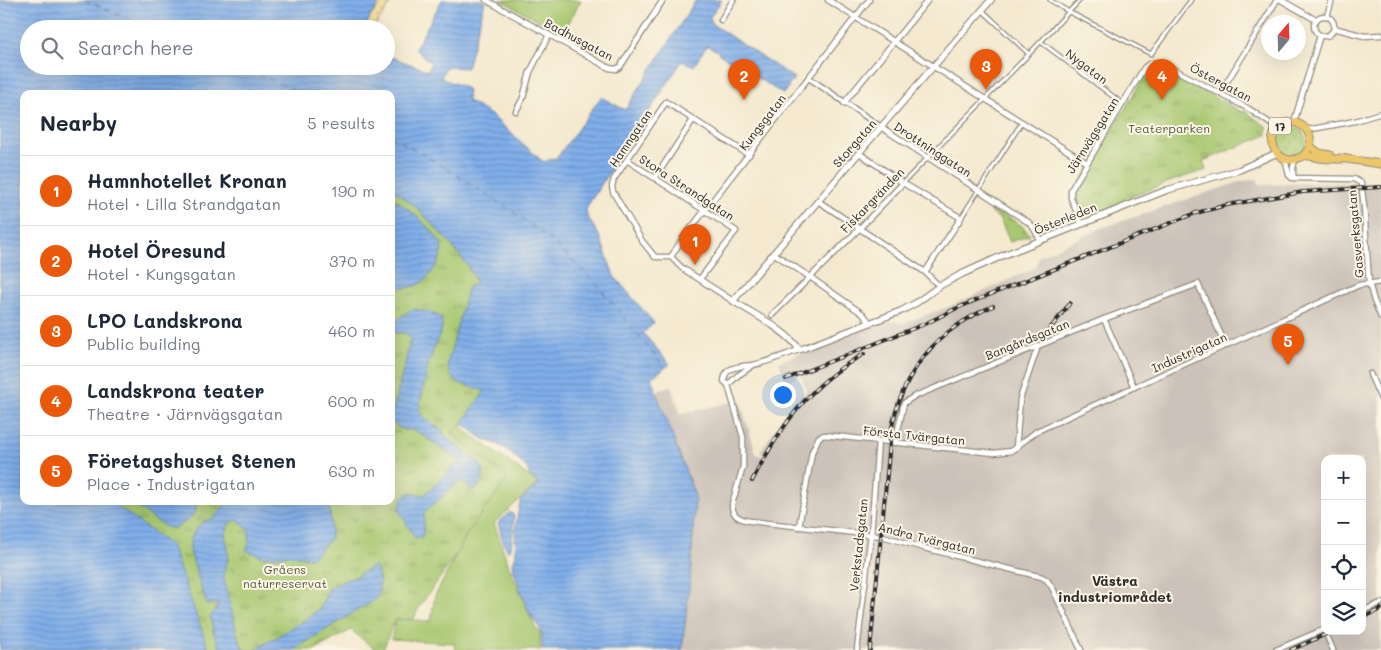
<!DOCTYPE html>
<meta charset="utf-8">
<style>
:root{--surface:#fff;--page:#f6f6f7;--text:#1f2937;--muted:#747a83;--line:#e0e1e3;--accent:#ea580c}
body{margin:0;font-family:Mali,sans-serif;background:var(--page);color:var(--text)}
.controls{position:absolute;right:15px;bottom:15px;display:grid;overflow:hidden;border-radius:10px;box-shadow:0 5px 20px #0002}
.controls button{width:45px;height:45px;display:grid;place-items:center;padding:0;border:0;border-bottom:1px solid var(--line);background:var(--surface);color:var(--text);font:25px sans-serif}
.compass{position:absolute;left:1261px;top:15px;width:45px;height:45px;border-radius:50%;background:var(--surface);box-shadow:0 5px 20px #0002;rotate:19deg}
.you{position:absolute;left:782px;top:394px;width:18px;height:18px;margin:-12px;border:4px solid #fff;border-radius:50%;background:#1a73e8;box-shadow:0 0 0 8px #1a73e833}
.badge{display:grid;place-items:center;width:32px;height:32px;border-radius:50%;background:var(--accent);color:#fff;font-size:16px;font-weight:700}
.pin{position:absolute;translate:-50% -41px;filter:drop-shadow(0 1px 2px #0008)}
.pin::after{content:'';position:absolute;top:26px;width:18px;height:15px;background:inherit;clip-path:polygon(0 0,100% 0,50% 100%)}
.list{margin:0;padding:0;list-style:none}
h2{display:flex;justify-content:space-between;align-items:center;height:65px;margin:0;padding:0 20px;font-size:21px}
h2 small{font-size:16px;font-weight:400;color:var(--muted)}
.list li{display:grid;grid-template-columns:32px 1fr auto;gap:15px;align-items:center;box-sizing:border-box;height:70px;padding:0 20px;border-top:1px solid var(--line)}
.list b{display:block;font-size:19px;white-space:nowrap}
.list p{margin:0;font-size:16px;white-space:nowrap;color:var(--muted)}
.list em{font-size:16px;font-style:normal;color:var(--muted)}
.icon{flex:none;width:28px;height:28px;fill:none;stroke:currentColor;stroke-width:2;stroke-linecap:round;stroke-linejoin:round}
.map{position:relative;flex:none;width:1381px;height:650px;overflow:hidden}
.search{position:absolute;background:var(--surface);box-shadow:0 5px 20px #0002;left:20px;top:20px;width:375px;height:55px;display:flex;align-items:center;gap:12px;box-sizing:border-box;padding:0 18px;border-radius:28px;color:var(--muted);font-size:19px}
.panel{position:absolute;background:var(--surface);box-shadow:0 5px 20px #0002;left:20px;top:90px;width:375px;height:415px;border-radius:10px}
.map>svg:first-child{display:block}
</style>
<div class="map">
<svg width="1381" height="650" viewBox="0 0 1381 650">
<defs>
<pattern id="grass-dots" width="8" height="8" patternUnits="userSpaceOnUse" patternTransform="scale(1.25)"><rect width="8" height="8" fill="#a7c770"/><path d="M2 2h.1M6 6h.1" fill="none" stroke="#88a25c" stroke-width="1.8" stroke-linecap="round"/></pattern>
<pattern id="sand-dots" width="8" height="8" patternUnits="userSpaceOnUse" patternTransform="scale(1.25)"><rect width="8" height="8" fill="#eeda9e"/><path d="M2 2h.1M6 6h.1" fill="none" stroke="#cb8" stroke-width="1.8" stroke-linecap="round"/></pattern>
<pattern id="park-tufts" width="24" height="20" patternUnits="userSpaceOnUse" patternTransform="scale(1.25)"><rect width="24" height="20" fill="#a7c770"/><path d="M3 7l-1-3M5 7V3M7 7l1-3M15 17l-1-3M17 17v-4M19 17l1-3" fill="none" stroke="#88a25c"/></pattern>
<pattern id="water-rules" width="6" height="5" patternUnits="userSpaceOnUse" patternTransform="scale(1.25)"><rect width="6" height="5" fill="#80aeea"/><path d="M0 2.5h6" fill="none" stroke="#698ebe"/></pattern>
</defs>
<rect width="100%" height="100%" fill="#fcf5e5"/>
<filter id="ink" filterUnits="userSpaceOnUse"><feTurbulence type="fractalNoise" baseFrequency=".02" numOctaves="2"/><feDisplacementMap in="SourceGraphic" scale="10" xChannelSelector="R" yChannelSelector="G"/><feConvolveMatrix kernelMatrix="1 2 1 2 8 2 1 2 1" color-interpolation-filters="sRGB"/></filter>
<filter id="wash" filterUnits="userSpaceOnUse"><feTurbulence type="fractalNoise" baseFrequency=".0096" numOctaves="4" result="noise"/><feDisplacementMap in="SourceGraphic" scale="20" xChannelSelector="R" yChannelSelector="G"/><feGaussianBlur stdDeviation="1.12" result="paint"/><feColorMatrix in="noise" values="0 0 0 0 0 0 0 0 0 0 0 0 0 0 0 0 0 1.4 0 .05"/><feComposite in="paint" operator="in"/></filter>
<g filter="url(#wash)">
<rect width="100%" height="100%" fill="#f4e9cf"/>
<path fill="#ccc2b9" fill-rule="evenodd" d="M1257 179 1260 185 1312 183H1381V650H682L690 570 695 496 656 391 671 386 681 414 740 400 756 454 767 458 760 452 790 406 807 390 801 376 786 382 779 362 795 355 887 321 904 323 953 305 1035 268 1039 256 1101 228 1239 182ZM1325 459H1362V631H1325Z"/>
<circle fill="url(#grass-dots)" stroke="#69794e" cx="1292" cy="141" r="14"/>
<polygon fill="url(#sand-dots)" stroke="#8c8264" points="382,0 393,0 373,29 365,29 370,17"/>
<g fill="url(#park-tufts)" stroke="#69794e">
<path d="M1159 68 1242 112 1245 111 1267 127V135L1203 161 1206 170C1181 177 1156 187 1131 197 1117 202 1104 214 1088 216L1082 212 1076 196V190L1080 182 1090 167 1147 72Z"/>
<polygon points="391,186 425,214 462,253 479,284 487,389 477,407 456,435 518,484 486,513 419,607 411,625 393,624 383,650 376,650 351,630 314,650 207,650 106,501 391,501"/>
<polygon points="993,207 1022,226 1030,235 1010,242 1000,219 990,212"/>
</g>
<g fill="#a7c770" stroke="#69794e">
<polygon points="500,0 581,0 563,33"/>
<polygon points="459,426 538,483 494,523 509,566 535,627 540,632 540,650 455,650 454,643 391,639 396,619 431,621 435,596 467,534 508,478 452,433"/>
</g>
<g fill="url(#water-rules)" stroke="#566c8a">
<path d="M0 0H382L370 17 365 29H29V66H386V55L426 70 427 72 431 63 415 49 442 0H481L485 2 467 68 446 67 441 78 466 88 468 90 467 100 469 102 491 115 541 160 545 162 553 158 556 159 601 97 625 110 696 0H722L710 17 712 24 794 78 783 94 719 54V52L707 45 694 66 682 61 588 205 586 210 587 216 600 237 614 276 654 323 643 333 670 364 651 378 695 496 691 570 682 650H542V638L541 630 533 619 526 606 514 571 513 563 516 555 515 531 519 506 521 500 539 483 530 477 527 468 506 449 499 445 483 439 462 423 485 391C468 385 446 385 448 362L467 290 468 287 475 284 476 282 468 266 450 243 416 207 391 188V94H24V501H110L169 544 172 547 209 650H0Z"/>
<path d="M391 197C406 206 431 227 440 242 447 257 428 281 415 286 408 288 399 288 391 289Z"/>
<path d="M414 309 430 312 441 318 442 328 429 362 419 409 425 419 442 430 446 437 480 464 484 473 479 487 470 490 465 483 459 481 424 513V527L422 537 415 538 399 510 402 498 410 493 424 495 460 461 415 430H404L398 427 391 420 411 338 406 333 393 332C394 320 403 314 414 309Z"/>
<path d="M128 501H196C199 516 184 523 173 529L164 526Z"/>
<polygon points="228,501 329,501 331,526 331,538 312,558 292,555 263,557 246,550 249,543 249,530 238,520 230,522 225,534 228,550 228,560 223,575 238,637 243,648 246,650 221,650 214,634 210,617 219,605 215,603 207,605 203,594 190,551 190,540 196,529 203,522 214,518"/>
<polygon points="510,512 513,514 514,518 511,548 508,551 503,541 498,523"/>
<path d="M375 566C381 578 381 587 376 599L293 650H255L306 619 320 608 329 588 341 582 355 577 370 568Z"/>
</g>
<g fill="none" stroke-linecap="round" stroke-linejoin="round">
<g stroke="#49596e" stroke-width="1" stroke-dasharray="6 5" stroke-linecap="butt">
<polyline points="85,0 151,29"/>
<polyline points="238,66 304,94"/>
<polyline points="391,136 446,168 516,214 551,240 594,281 665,368"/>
</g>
</g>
</g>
<g filter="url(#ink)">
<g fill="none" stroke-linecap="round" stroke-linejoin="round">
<g stroke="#908a7d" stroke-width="5.5">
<g id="pedestrian">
<polyline points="1050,0 1069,12 1151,54 1191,0"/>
<polyline points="982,10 1029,54"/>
<polyline points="1041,42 1123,104"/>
<polyline points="903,183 1029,54 1080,0"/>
<polyline points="961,218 1022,122"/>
</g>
</g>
<g stroke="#908a7d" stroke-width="7">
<g id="minor">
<polyline points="486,0 609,68 616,69 620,67 663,0"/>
<polyline points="828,0 1087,163"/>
<polyline points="1281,0 1316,20"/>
<circle cx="1324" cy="26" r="10"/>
<polyline points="1327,16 1332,0"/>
<polyline points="721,20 733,0"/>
<polyline points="1334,28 1364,36 1381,35"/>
<polyline points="809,78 881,127 1028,222 1033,227 1040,240"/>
<polyline points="1220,93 1277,0"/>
<polyline points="844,103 928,0"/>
<polyline points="516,111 523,98 530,72 549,35"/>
<polyline points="1294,122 1320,35"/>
<polyline points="1307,130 1355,121 1381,113"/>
<polyline points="859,153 903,183 961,218 925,272"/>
<polyline points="1285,159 1289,175 1292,178 1354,179 1361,183 1364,206 1369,283 1374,301 1381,317"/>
<polyline points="627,160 736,231 700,279"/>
<polyline points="655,178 693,120"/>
<polyline points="1295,178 1293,176 1293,168 1295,159"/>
<polyline points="818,201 925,272 936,283 941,285"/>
<path d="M1081 223 1071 198V190L1144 68C1149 62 1157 62 1164 64L1249 109 1277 128"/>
<polyline points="773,253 810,277 863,314 870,323"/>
<polyline points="671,257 681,241 869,0"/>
<polyline points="733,301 682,268 671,257 655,257 642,241 613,192 612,186 614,179 666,102 749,155"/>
<polyline points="772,315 859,229 903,183"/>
<polyline points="1104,319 1134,387"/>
<path d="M799 350C784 355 768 362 753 365 745 366 736 366 729 370 725 373 725 376 724 381L728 385 743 437V467L732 504C732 516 739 519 750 521L882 536 924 548 1042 577 1047 580 1053 589 1081 650"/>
<polyline points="1370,374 1381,399"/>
<polyline points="728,385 737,376 752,366"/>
<polyline points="895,443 904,403 913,397 1104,319 1198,284 1226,346"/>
<polyline points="1016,448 1020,399 1038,346"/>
<polyline points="799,527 812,452 819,437 824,435 994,453 1011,451 1037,431 1359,285 1381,282"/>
<polyline points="1362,611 1381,603"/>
<polyline points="1324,629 1333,650"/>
<polyline points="857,650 871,534 878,441"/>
<polyline points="1276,650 1325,629"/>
</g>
</g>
<g stroke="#908a7d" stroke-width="8">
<path id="tertiary" d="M991 0 881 127 733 301C750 312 790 332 799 350L901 311 916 303 941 285 962 274 1004 255 1167 190 1239 170 1277 153"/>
</g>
<g stroke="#908a7d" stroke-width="9">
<g id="primary">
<polyline points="1310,146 1319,153 1330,155"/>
<path d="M1303 156C1327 131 1285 107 1274 134 1269 146 1279 161 1293 160 1297 159 1300 157 1304 156 1308 155 1315 157 1319 158 1327 159 1334 159 1342 159"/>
<polyline points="1340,158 1381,164"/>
</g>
</g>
<use href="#pedestrian" stroke="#fff" stroke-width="3"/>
<use href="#minor" stroke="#fff" stroke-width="4.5"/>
<use href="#tertiary" stroke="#fff" stroke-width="5.5"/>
<use href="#primary" stroke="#ecc669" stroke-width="7"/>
<g stroke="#2b2b2b" stroke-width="4">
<g id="rail">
<polyline points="1046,334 1070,303"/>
<polyline points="786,379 927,323 955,309 974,301 1196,213 1227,205 1303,192 1381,187"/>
<path d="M752 481C780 427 809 384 864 354"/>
<polyline points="1362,618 1381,609"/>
<path d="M870 650 891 432C902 371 936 330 993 306"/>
<polyline points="1291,650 1333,631"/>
</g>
</g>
<use href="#rail" stroke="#fcf5e5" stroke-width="2" stroke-dasharray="5.5" stroke-linecap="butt"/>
</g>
</g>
<g text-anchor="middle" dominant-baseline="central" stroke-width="4" stroke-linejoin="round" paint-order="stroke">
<rect fill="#fcf5e5" stroke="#6a6863" stroke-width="1" x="1269" y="117.5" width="22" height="17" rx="4"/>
<g font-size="11" font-weight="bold" fill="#2b2b2b">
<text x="1280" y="126">17</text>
</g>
<g font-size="12" fill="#2b2b2b" stroke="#fcf5e5">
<text transform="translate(579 39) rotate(28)">Badhusgatan</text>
<text transform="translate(1087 66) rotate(37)">Nygatan</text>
<text transform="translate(1221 82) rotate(28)">Östergatan</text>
<text transform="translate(762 122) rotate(-52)">Kungsgatan</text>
<text transform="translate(1092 135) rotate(-58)">Järnvägsgatan</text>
<text transform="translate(630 138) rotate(-56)">Hamngatan</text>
<text transform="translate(854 143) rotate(-49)">Storgatan</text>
<text transform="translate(933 149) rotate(33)">Drottninggatan</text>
<text transform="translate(687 187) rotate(33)">Stora Strandgatan</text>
<text transform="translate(872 200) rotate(-46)">Fiskargränden</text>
<text transform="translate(1065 218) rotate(-22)">Österleden</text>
<text transform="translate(1355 234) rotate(-95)">Gasverksgatan</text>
<text transform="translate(1027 339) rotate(-22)">Bangårdsgatan</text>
<text transform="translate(1189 352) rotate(-24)">Industrigatan</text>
<text transform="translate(914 435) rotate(6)">Första Tvärgatan</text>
<text transform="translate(927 538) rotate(14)">Andra Tvärgatan</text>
<text transform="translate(858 545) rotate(-84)">Verkstadsgatan</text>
</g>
<g font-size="12" fill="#505a40" stroke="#fcf5e5">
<text x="1169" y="128">Teaterparken</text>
<text x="285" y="569">Gråens<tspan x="285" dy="14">naturreservat</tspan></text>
</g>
<g font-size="14" font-weight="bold" fill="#2b2b2b" stroke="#fcf5e5">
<text x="1115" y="580">Västra<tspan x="1115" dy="16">industriområdet</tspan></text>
</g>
</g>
</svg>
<div class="controls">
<button>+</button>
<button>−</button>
<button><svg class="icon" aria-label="locate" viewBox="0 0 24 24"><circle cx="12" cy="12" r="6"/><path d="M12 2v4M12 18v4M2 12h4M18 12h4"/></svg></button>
<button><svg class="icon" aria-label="layers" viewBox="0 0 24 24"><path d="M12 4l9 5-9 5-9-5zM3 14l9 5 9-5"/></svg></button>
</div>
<svg class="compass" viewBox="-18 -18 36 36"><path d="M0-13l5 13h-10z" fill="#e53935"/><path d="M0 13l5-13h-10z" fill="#747a83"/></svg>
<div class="you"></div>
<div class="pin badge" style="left:695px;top:265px">1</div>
<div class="pin badge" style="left:744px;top:100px">2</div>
<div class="pin badge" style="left:986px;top:90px">3</div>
<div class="pin badge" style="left:1162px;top:100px">4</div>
<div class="pin badge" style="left:1288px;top:365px">5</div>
<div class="search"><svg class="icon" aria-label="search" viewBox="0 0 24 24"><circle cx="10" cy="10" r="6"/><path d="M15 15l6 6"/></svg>Search here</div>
<section class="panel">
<h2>Nearby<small>5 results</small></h2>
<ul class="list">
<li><span class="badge">1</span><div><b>Hamnhotellet Kronan</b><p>Hotel · Lilla Strandgatan</p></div><em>190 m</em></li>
<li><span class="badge">2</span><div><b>Hotel Öresund</b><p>Hotel · Kungsgatan</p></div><em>370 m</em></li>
<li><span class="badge">3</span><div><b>LPO Landskrona</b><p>Public building</p></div><em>460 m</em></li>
<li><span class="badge">4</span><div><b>Landskrona teater</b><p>Theatre · Järnvägsgatan</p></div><em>600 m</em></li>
<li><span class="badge">5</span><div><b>Företagshuset Stenen</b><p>Place · Industrigatan</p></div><em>630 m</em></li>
</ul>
</section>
</div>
